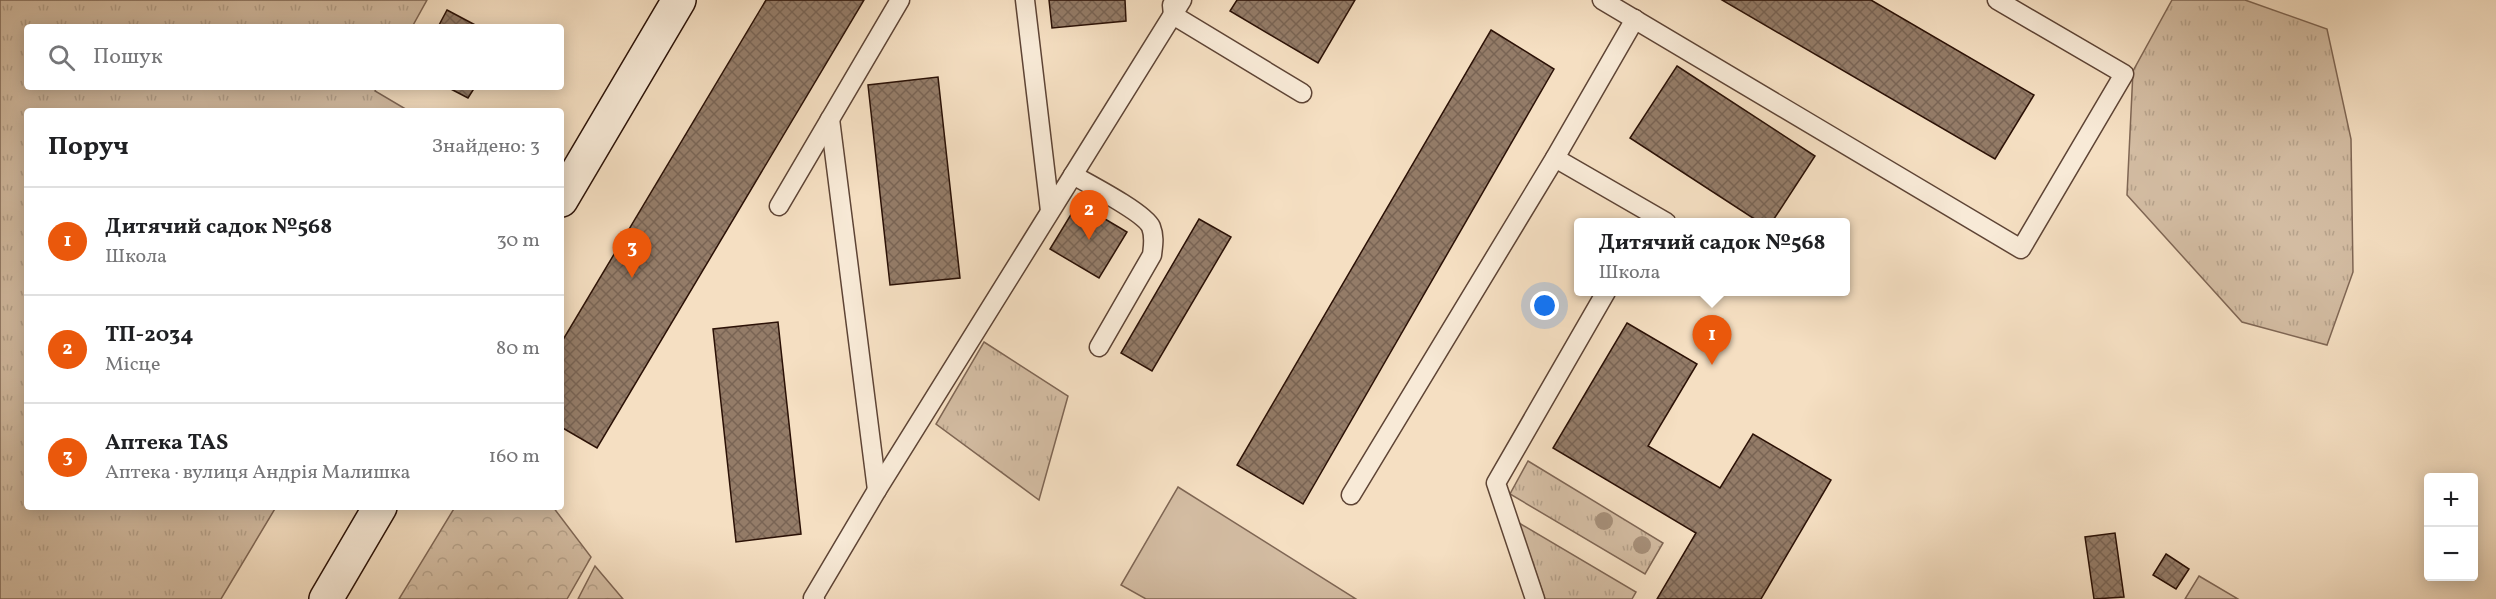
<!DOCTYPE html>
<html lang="uk">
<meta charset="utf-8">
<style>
:root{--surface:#fff;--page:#f6f6f6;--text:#202124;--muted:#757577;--line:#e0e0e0;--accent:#ea580c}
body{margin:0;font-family:Vollkorn,serif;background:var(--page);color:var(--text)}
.controls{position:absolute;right:18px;bottom:18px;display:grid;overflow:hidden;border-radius:6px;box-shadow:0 3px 15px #0003}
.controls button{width:54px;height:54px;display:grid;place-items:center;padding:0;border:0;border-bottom:2px solid var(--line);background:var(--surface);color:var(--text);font:30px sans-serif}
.you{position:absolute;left:1545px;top:306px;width:21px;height:21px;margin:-15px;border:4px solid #fff;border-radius:50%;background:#1a73e8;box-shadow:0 0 0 9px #1a73e833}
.badge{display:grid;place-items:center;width:39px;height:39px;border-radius:50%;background:var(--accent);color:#fff;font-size:20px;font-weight:700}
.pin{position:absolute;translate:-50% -50px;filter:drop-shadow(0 2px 3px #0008)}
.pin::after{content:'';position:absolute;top:32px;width:21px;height:18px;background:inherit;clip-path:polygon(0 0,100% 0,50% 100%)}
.popup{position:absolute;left:1574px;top:218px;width:276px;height:78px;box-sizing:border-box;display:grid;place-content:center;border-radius:6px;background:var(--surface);filter:drop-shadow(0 2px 4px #0005);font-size:20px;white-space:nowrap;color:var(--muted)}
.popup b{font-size:22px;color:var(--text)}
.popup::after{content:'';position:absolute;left:50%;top:100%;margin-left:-12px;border:12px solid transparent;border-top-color:var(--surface)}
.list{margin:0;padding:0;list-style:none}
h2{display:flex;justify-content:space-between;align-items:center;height:78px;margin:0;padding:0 24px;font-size:26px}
h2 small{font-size:20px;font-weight:400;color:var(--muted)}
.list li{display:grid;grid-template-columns:39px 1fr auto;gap:18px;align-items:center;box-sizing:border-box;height:108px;padding:0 24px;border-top:2px solid var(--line)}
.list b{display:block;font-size:22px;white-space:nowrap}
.list p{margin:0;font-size:20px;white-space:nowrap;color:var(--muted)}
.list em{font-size:20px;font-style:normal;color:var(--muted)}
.icon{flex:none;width:33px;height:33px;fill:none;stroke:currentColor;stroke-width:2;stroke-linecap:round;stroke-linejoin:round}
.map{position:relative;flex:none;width:2496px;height:599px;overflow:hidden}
.search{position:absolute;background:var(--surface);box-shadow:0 3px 15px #0003;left:24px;top:24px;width:540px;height:66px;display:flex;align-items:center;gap:15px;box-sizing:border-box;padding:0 21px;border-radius:6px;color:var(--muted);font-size:22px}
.panel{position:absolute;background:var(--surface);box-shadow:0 3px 15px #0003;left:24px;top:108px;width:540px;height:402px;border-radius:6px}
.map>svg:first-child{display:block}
</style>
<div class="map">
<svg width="2496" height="599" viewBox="0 0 2496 599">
<defs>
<pattern id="grass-tufts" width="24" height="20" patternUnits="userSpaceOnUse" patternTransform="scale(1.5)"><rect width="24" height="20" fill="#d3bca2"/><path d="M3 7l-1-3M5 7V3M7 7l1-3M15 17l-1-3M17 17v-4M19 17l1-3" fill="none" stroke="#b5a18a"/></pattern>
<pattern id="forest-crowns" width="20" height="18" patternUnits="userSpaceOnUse" patternTransform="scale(1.5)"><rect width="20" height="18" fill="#d3bca2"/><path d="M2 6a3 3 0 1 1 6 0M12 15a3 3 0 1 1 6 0" fill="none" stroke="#b5a18a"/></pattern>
<pattern id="building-cross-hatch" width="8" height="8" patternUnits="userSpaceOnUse" patternTransform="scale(1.5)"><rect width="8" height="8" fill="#947c68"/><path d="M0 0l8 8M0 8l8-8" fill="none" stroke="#796454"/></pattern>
</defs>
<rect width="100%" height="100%" fill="#f5dfc2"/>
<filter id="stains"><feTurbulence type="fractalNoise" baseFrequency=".00333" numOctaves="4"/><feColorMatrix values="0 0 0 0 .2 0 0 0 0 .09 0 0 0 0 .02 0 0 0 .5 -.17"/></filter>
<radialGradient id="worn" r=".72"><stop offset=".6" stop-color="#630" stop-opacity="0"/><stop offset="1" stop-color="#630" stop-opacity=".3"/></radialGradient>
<g fill="url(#grass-tufts)" stroke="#7f6654" stroke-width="1.5">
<polygon points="0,0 427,0 412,27 27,27 27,87 377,87 375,91 409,111 27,111 27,507 276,507 221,599 0,599"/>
<polygon points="2172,0 2245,0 2327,29 2351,139 2353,272 2327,345 2242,322 2127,195 2133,71"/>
<polygon points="984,342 1068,396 1039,500 936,424"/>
<polygon points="1528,461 1663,543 1645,574 1510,494"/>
<polygon points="1519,523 1636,592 1632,599 1545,599"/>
</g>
<g fill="url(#forest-crowns)" stroke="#7f6654" stroke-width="1.5">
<polygon points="455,507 553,507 591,557 567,599 399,599"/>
<polygon points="595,566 623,599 578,599"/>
</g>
<g fill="#d3bca2" stroke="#7f6654" stroke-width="1.5">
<polygon points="1178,487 1356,599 1146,599 1121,585"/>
<polygon points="2199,576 2238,599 2185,599"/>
</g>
<g fill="url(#building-cross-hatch)" stroke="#2b1106" stroke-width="1.5">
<polygon points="766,0 864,0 597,448 561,427 561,343"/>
<polygon points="1049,0 1125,0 1126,21 1052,28"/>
<polygon points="1237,0 1355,0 1318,63 1230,11"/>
<polygon points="1722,0 1871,0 2034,95 1995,159"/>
<polygon points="447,10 479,27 438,27"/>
<polygon points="1491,30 1554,69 1303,504 1237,465"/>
<polygon points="1677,66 1815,156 1772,222 1759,222 1630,138"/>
<polygon points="938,77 960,278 890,285 868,85"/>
<polygon points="447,87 475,87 468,98"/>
<polygon points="1078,203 1127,232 1099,278 1050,249"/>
<polygon points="1199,219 1231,237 1152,371 1121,353"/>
<polygon points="778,322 801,534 736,542 713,329"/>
<polygon points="1627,323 1697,364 1648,446 1720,488 1753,434 1831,480 1761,599 1657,599 1696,533 1553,448"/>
<polygon points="2115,533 2124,597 2094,599 2085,537"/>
<polygon points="2166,554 2189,569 2176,589 2153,575"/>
</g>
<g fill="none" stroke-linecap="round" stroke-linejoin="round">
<g stroke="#5e4435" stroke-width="21">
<g id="lane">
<polyline points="1025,0 1050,211"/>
<polyline points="1602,0 2021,249 2124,74 1997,0"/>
<polyline points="1172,5 1173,15 1302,93"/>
<polyline points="830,119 877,490"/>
<polyline points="1555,158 1666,222"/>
<path d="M1073 175C1089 184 1145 213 1151 227 1155 237 1153 246 1152 255L1099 347"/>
<polyline points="779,206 900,0"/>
<polyline points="1351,495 1555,158 1635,19"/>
<polyline points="815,599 813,598 877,490 1182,0"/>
<polyline points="1535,599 1496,483 1606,292"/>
</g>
</g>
<g stroke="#2b1106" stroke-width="36">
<g id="secondary">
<polyline points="561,200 679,0"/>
<polyline points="326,599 380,507"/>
</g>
</g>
<use href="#lane" stroke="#f8ead7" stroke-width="18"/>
<use href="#secondary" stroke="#f8ead7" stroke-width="33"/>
</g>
<g fill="#a68f79">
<circle cx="1604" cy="521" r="9"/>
<circle cx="1642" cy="545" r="9"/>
</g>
<rect width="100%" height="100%" filter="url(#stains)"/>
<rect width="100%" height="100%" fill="url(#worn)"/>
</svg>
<div class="controls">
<button>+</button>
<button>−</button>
</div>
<div class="you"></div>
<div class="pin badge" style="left:1712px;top:365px">1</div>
<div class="popup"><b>Дитячий садок №568</b>Школа</div>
<div class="pin badge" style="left:1089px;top:240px">2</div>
<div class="pin badge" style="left:632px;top:278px">3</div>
<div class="search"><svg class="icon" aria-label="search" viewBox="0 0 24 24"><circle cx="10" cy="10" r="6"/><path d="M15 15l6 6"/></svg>Пошук</div>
<section class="panel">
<h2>Поруч<small>Знайдено: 3</small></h2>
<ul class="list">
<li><span class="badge">1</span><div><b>Дитячий садок №568</b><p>Школа</p></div><em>30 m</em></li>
<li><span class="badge">2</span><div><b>ТП-2034</b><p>Місце</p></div><em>80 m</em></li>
<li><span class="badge">3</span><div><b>Аптека TAS</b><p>Аптека · вулиця Андрія Малишка</p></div><em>160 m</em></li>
</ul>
</section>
</div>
